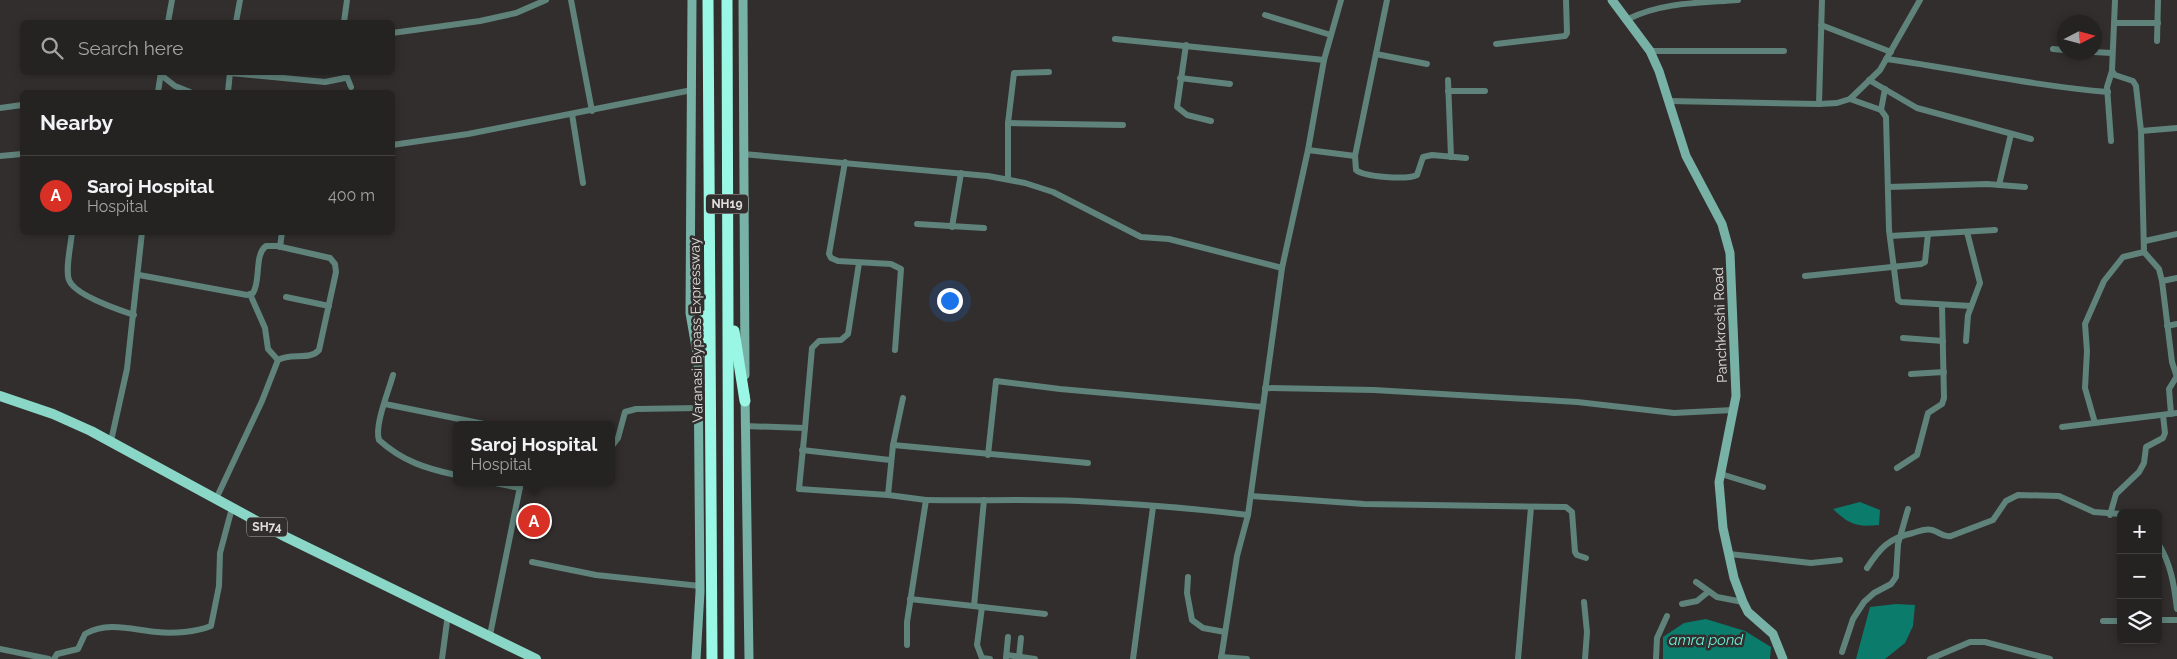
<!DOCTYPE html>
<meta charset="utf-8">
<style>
:root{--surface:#252222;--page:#2d2a2a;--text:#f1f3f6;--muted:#a3a4a5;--line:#423f40;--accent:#d93025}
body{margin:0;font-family:Raleway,sans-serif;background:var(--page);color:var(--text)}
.controls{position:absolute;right:15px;bottom:15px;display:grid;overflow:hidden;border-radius:8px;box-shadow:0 2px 8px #0003}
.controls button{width:45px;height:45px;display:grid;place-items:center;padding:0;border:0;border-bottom:1px solid var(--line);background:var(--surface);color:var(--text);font:25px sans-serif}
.compass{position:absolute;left:2057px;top:15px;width:45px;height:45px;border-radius:50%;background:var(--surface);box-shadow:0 2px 8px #0003;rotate:84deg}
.you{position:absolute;left:949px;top:300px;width:18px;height:18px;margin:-12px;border:4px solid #fff;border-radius:50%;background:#1a73e8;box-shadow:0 0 0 8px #1a73e833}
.badge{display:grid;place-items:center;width:32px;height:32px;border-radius:50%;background:var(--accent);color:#fff;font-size:16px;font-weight:700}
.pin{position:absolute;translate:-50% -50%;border:2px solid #fff;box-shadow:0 1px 5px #0006}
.popup{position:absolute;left:453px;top:421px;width:162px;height:65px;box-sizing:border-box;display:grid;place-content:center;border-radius:8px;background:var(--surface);filter:drop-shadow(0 1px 4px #0005);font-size:16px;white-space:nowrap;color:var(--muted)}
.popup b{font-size:19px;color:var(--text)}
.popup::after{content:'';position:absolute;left:50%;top:100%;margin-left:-10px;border:10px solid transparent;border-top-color:var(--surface)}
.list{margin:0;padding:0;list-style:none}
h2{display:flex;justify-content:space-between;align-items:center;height:65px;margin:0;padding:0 20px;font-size:21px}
h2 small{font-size:16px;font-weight:400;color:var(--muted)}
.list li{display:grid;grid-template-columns:32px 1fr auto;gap:15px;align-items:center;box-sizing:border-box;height:80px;padding:0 20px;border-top:1px solid var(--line)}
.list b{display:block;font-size:19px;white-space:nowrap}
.list p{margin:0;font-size:16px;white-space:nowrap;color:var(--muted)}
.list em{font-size:16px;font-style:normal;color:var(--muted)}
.icon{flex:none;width:28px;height:28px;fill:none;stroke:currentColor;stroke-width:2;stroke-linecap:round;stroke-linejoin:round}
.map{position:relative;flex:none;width:2177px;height:659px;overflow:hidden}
.search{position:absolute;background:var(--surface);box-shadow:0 2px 8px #0003;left:20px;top:20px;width:375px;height:55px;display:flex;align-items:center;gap:12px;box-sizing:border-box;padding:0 18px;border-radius:8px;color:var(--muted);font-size:19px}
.panel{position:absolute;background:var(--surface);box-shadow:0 2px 8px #0003;left:20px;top:90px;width:375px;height:145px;border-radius:8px}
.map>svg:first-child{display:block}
</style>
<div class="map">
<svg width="2177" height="659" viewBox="0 0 2177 659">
<rect width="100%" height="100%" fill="#312e2d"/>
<g fill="#0b7b6c">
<path d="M1860 502 1880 510 1879 525C1856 527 1850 525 1833 509Z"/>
<polygon points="1896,604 1915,605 1913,626 1905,643 1885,659 1856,659 1870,607"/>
<polygon points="1706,619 1745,631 1771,647 1770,659 1663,659 1663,637 1684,623"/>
</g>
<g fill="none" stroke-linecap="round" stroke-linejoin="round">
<g stroke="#5f827a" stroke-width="6">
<polyline points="571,0 592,111"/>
<path d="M1387 0 1355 156 1356 170C1364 177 1407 180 1417 175L1423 157 1432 155 1466 158"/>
<polyline points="2115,0 2112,71 2115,75 2133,81 2136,86 2141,131 2144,252 2159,269 2162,281 2172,362 2177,377"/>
<polyline points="1265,15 1331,35"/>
<path d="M1628 19C1663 2 1700 3 1738 0"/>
<polyline points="168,22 172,0"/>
<polyline points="236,22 240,0"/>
<polyline points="344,22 347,0"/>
<polyline points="2114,23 2158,23"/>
<polyline points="1821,25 1891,52"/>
<polyline points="392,33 480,21 516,13 546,0"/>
<polyline points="1115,39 1324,60 1341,0"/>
<polyline points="2157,41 2158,0"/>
<polyline points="1496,44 1565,36 1567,33 1566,0"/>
<polyline points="1186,45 1177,107 1187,115 1211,121"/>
<polyline points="2053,49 2064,50"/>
<polyline points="1650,51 1784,51"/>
<polyline points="2094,52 2112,53"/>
<polyline points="1376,54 1427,64"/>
<path d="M1886 59C1960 69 2033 86 2108 92"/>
<polyline points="345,72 351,87"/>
<polyline points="230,73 325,82 345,78"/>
<polyline points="161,75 175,86 190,92"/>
<polyline points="1180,78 1230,84"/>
<polyline points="1448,80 1451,157"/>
<polyline points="1869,80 1917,108 2031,139"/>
<polyline points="1448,91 1485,91"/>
<polyline points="158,92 161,72"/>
<polyline points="228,92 230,72"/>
<polyline points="1850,99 1881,110 1886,117 1889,230 1898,300 1901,302 1971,306"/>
<polyline points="1669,101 1819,104 1837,103 1850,99 1880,70 1920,0"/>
<polyline points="1819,104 1822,0"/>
<polyline points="0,108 22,105"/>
<polyline points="1881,110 1885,89"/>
<polyline points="572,114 583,183"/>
<polyline points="1008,123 1123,125"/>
<polyline points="2141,131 2177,128"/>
<polyline points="2111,141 2107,87 2112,71"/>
<polyline points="392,145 468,134 692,90"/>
<polyline points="1308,150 1324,60"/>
<polyline points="743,154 988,176 1025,183 1053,192 1141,237 1169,239 1282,268"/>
<polyline points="0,156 22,154"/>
<polyline points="845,162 829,254 831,258 838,261 891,264 901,269 895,350"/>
<polyline points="1008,179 1008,123 1014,73 1049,72"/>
<polyline points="1999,185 2011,134"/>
<polyline points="1888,187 1987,184 2025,187"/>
<polyline points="917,224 984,228"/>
<polyline points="952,227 961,173"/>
<path d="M72 232C71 244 65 270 69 280 74 295 119 310 134 315"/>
<polyline points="1890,236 1995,230"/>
<polyline points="2145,241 2177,234"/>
<polyline points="280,247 282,232"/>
<path d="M139 275 247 295 253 293C261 281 254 255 266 246H277L330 258 335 264 336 272 319 350C310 361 290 352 278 360L262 401 216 499"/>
<polyline points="1805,276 1921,264 1925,262 1928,234"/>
<polyline points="2162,281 2177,278"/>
<polyline points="250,294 265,328 268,349 278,360"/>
<polyline points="286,297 329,306"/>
<polyline points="2167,326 2177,324"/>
<polyline points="1903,338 1943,341"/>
<polyline points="1966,341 1968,315 1980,283 1967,232"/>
<polyline points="1911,374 1944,372"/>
<path d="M393 375C389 390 374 426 379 440 402 461 427 469 456 475"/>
<polyline points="1265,388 1374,390 1577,402 1674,413 1733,410"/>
<polyline points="385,404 489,425"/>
<polyline points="2171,414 2169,389 2177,376"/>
<polyline points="2095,423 2085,388 2087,351 2085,324 2104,281 2123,257 2144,252"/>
<polyline points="744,426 805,428 799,489 888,495 893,445 903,398"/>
<polyline points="2062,427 2177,413"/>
<polyline points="805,428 812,348 819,341 841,340 848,334 859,263"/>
<polyline points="111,441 127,369 142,232"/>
<polyline points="893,445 1088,463"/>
<polyline points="612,446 618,438 625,412 636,409 699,408"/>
<polyline points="802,450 890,460"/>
<polyline points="988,455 996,381 1060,389 1262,407"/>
<polyline points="1897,468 1917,455 1928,413 1942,404 1944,398 1942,306"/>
<polyline points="1721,474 1763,487"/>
<polyline points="490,482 520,488"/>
<polyline points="888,495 926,500 907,622 907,645"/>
<polyline points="1251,496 1364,504 1566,507 1572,512 1575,552 1577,555 1586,558"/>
<path d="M926 500C977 501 1028 499 1078 501 1135 504 1192 508 1248 515"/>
<polyline points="2110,515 2116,494 2139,472 2144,463 2146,447 2163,438 2165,433 2163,415"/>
<path d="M2158 543C2171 564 2174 584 2177 609"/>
<polyline points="1729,554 1811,563 1840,560"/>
<polyline points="532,562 596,575 700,586"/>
<path d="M1867 568C1880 548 1889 538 1913 533 1919 531 1926 528 1932 530 1940 532 1943 538 1951 536L1993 520 2006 501 2018 495 2059 496 2094 512 2121 514"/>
<polyline points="1188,577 1187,593 1192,620 1203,628 1225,632"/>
<polyline points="1696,582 1717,597 1743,602"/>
<polyline points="910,599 1045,614"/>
<polyline points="1584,602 1587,632 1585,659"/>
<polyline points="1682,604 1697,601 1708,592"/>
<polyline points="974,606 984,500"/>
<polyline points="982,607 977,645 982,658 990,659"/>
<polyline points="2158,620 2177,620"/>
<polyline points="2103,621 2121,621"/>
<polyline points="490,635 521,482"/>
<polyline points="0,649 49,659"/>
<polyline points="1842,652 1853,619 1864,602 1874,593 1891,584 1896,577 1898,544 1908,509"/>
<polyline points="1007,655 1035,659"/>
<polyline points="1019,657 1021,638"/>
<polyline points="1221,657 1247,659"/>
<polyline points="1006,658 1008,637"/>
<path d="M54 659 57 654 78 649 85 634C108 621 133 630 157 632 173 634 196 632 211 626L219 586 220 553 232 508"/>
<polyline points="442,659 448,614"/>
<polyline points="1133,659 1153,507"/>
<polyline points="1221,659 1237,556 1248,515 1282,268 1308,150 1355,156"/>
<polyline points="1518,659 1531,507"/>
<polyline points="1656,659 1657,638 1667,616"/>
<polyline points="1930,659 1970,642 1985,642 2050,659"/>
</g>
<g stroke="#78b1a5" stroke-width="9">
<polyline points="692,0 690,313 698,359 700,592 696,659"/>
<polyline points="743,0 745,375"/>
<polyline points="1612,0 1650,51 1659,71 1686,156 1722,224 1730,253 1736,396 1719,482 1723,528 1734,578 1743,602 1748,612 1773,634 1783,659"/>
<polyline points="745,395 749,659"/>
</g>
<polyline stroke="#8ad6c7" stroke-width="10" points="0,396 53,414 91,431 286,537 536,659"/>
<g stroke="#9bf7e5" stroke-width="11">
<polyline points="708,0 712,659"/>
<polyline points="727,0 729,659"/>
<polyline points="734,331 745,401"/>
<polyline points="698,359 705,316"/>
</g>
</g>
<g text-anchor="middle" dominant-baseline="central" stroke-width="5" stroke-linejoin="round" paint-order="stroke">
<g fill="#312e2d" stroke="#acaaa9" stroke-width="1">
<rect x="706" y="194.5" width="42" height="19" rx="4"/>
<rect x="247" y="517.5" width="40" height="19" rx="4"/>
</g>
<g font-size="12" font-weight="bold" fill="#e1dfde">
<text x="727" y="204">NH19</text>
<text x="267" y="527">SH74</text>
</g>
<g font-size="14" fill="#e1dfde" stroke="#312e2d">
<text transform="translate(1720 325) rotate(-92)">Panchkroshi Road</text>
<text transform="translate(696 330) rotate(-91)">Varanasi Bypass Expressway</text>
</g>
<g font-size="15" font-style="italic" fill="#6bf1d9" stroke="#312e2d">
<text x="1706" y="640">amra pond</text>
</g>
</g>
</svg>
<div class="controls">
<button>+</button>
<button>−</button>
<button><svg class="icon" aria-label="layers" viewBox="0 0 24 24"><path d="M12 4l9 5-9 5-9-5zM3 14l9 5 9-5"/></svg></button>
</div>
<svg class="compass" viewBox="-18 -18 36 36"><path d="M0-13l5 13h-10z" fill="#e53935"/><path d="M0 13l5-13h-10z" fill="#a3a4a5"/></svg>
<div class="you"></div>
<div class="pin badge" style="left:534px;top:521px">A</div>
<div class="popup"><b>Saroj Hospital</b>Hospital</div>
<div class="search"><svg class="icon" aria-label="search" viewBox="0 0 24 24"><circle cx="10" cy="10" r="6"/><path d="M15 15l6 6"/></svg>Search here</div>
<section class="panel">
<h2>Nearby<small></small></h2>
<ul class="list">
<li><span class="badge">A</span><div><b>Saroj Hospital</b><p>Hospital</p></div><em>400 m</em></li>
</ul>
</section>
</div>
